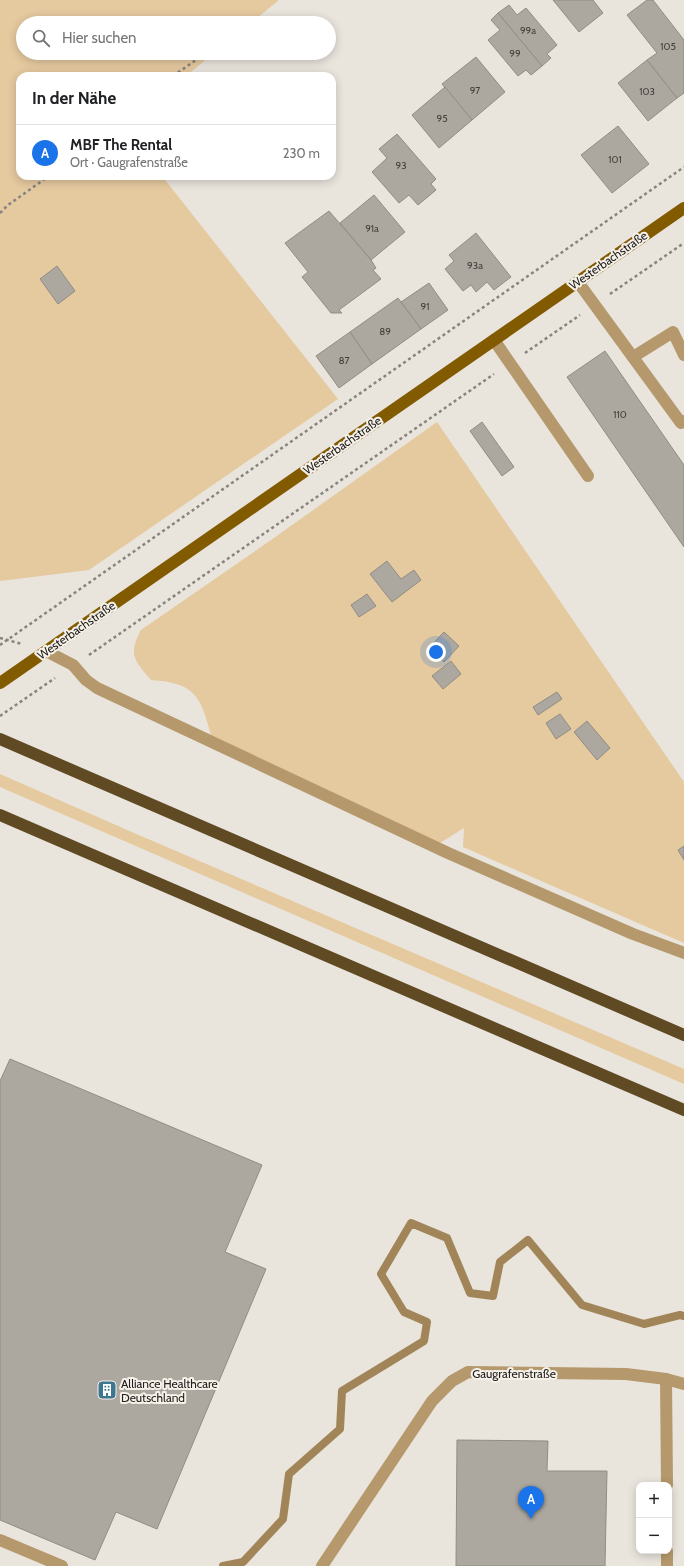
<!DOCTYPE html>
<html lang="de">
<meta charset="utf-8">
<style>
:root{--surface:#fff;--page:#f2f2f2;--text:#202124;--muted:#757577;--line:#e0e0e0;--accent:#1a73e8}
body{margin:0;font-family:Cabin,sans-serif;background:var(--page);color:var(--text)}
.controls{position:absolute;right:12px;bottom:12px;display:grid;overflow:hidden;border-radius:8px;box-shadow:0 2px 10px #0003}
.controls button{width:36px;height:36px;display:grid;place-items:center;padding:0;border:0;border-bottom:1px solid var(--line);background:var(--surface);color:var(--text);font:20px sans-serif}
.you{position:absolute;left:436px;top:652px;width:14px;height:14px;margin:-10px;border:3px solid #fff;border-radius:50%;background:#1a73e8;box-shadow:0 0 0 6px #1a73e833}
.badge{display:grid;place-items:center;width:26px;height:26px;border-radius:50%;background:var(--accent);color:#fff;font-size:13px;font-weight:700}
.pin{position:absolute;translate:-50% -33px;filter:drop-shadow(0 1px 2px #0008)}
.pin::after{content:'';position:absolute;top:21px;width:14px;height:12px;background:inherit;clip-path:polygon(0 0,100% 0,50% 100%)}
.list{margin:0;padding:0;list-style:none}
h2{display:flex;justify-content:space-between;align-items:center;height:52px;margin:0;padding:0 16px;font-size:17px}
h2 small{font-size:13px;font-weight:400;color:var(--muted)}
.list li{display:grid;grid-template-columns:26px 1fr auto;gap:12px;align-items:center;box-sizing:border-box;height:56px;padding:0 16px;border-top:1px solid var(--line)}
.list b{display:block;font-size:15px;white-space:nowrap}
.list p{margin:0;font-size:13px;white-space:nowrap;color:var(--muted)}
.list em{font-size:13px;font-style:normal;color:var(--muted)}
.icon{flex:none;width:22px;height:22px;fill:none;stroke:currentColor;stroke-width:2;stroke-linecap:round;stroke-linejoin:round}
.map{position:relative;flex:none;width:684px;height:1566px;overflow:hidden}
.search{position:absolute;background:var(--surface);box-shadow:0 2px 10px #0003;left:16px;top:16px;width:320px;height:44px;display:flex;align-items:center;gap:10px;box-sizing:border-box;padding:0 14px;border-radius:22px;color:var(--muted);font-size:15px}
.panel{position:absolute;background:var(--surface);box-shadow:0 2px 10px #0003;left:16px;top:72px;width:320px;height:108px;border-radius:12px}
.map>svg:first-child{display:block}
</style>
<div class="map">
<svg width="684" height="1566" viewBox="0 0 684 1566">
<rect width="100%" height="100%" fill="#e9e4dc"/>
<g fill="#e5c99f">
<polygon points="0,0 279,0 251,23 23,23 23,53 214,53 186,76 20,76 20,176 162,176 338,399 89,570 0,581"/>
<path d="M437 422 684 782V943L463 847 464 828 440 843 211 735C200 695 195 683 151 680 134 660 128 655 141 630L271 540Z"/>
<polygon points="0,774 134,833 684,1069 684,1084 0,787"/>
</g>
<g fill="none" stroke-linecap="round" stroke-linejoin="round">
<polyline stroke="#a18558" stroke-width="8" points="223,1566 243,1562 283,1519 289,1474 340,1429 342,1391 424,1341 427,1322 404,1312 381,1274 411,1223 447,1238 470,1293 493,1296 500,1262 528,1240 582,1305 644,1324 680,1315 684,1316"/>
</g>
<g fill="#aca79f" stroke="#918c85">
<polygon points="553,0 593,0 603,13 579,32"/>
<polygon points="647,0 653,0 684,40 684,93 677,98 647,60 657,53 627,15"/>
<polygon points="509,5 517,15 526,8 557,45 547,54 551,58 542,66 498,13"/>
<polygon points="498,13 542,66 531,75 526,70 518,76 488,40 500,30 491,20"/>
<polygon points="476,57 505,92 472,120 442,84"/>
<polygon points="647,60 677,98 648,121 618,83"/>
<polygon points="445,87 472,120 439,148 412,115"/>
<polygon points="618,126 649,164 612,193 581,155"/>
<polygon points="397,134 436,179 431,184 436,190 418,205 409,195 399,203 372,172 387,158 379,149"/>
<polygon points="374,195 405,232 371,260 340,223"/>
<polygon points="329,211 371,260 376,268 373,270 381,279 339,310 342,313 331,313 302,277 308,272 285,243"/>
<polygon points="476,233 511,277 494,290 487,282 476,292 471,285 463,291 445,269 454,261 449,255"/>
<polygon points="57,266 75,291 58,304 40,279"/>
<polygon points="429,283 448,310 421,329 401,302"/>
<polygon points="398,298 421,329 372,364 350,332"/>
<polygon points="350,332 372,364 339,388 316,356"/>
<polygon points="605,351 684,465 684,547 567,377"/>
<polygon points="482,422 514,467 502,476 470,431"/>
<polygon points="387,561 401,579 414,570 421,580 392,602 370,574"/>
<polygon points="367,594 376,606 359,617 351,605"/>
<polygon points="444,632 459,646 444,662 429,648"/>
<polygon points="451,661 461,674 443,689 432,676"/>
<polygon points="557,692 562,699 538,715 533,707"/>
<polygon points="560,714 571,729 556,739 546,723"/>
<polygon points="587,721 610,748 597,760 574,732"/>
<polygon points="684,846 684,860 678,850"/>
<polygon points="10,1059 262,1165 225,1252 266,1269 157,1529 116,1512 95,1560 0,1520 0,1081"/>
<polygon points="457,1440 548,1441 547,1471 607,1471 605,1566 456,1566"/>
</g>
<g fill="none" stroke-linecap="round" stroke-linejoin="round">
<g stroke="#87847f" stroke-width="2.5" stroke-dasharray="3 3" stroke-linecap="butt">
<polyline points="173,76 206,53"/>
<polyline points="0,213 8,205 49,176"/>
<polyline points="610,294 684,243"/>
<polyline points="525,353 580,315"/>
<polyline points="0,638 22,644"/>
<polyline points="0,645 684,167"/>
<polyline points="89,655 494,374"/>
<polyline points="0,716 55,678"/>
</g>
<g stroke="#b5986c" stroke-width="12">
<polyline points="578,282 681,423 684,421"/>
<polyline points="494,340 588,476"/>
<polyline points="633,357 673,332 684,355"/>
<polyline points="46,651 73,665 86,680 97,688 448,853 633,934 684,953"/>
<polyline points="666,1379 667,1485"/>
<polyline points="0,1540 62,1566"/>
<polyline points="667,1551 667,1566"/>
<polyline points="322,1566 432,1401 452,1381 468,1372 626,1374 666,1379 684,1384"/>
</g>
<polyline stroke="#825a00" stroke-width="12" points="0,683 684,208"/>
<g stroke="#604a24" stroke-width="12">
<polyline points="0,739 684,1035"/>
<polyline points="0,815 684,1110"/>
</g>
</g>
<defs>
<g id="building-square" transform="scale(1)"><rect x="-9" y="-9" width="18" height="18" rx="4" fill="#3d778f" stroke="#f6f1e9"/><path d="M-4-6H4V6H1V3H-1V6H-4ZM-2.5-4.3h1.7v1.8h-1.7ZM.8-4.3h1.7v1.8H.8ZM-2.5-1h1.7V.8h-1.7ZM.8-1h1.7V.8H.8Z" fill="#fff"/></g>
</defs>
<g fill-rule="evenodd">
<use href="#building-square" x="107" y="1390"/>
</g>
<g text-anchor="middle" dominant-baseline="central" stroke-width="4" stroke-linejoin="round" paint-order="stroke">
<g font-size="10" fill="#44423e">
<text x="528" y="30">99a</text>
<text x="668" y="46">105</text>
<text x="515" y="53">99</text>
<text x="475" y="90">97</text>
<text x="647" y="91">103</text>
<text x="442" y="118">95</text>
<text x="615" y="159">101</text>
<text x="401" y="165">93</text>
<text x="372" y="228">91a</text>
<text x="475" y="265">93a</text>
<text x="425" y="306">91</text>
<text x="385" y="331">89</text>
<text x="344" y="360">87</text>
<text x="620" y="414">110</text>
</g>
<g font-size="12" fill="#22201e" stroke="#f6f1e9">
<text transform="translate(608 260) rotate(-35)">Westerbachstraße</text>
<text transform="translate(342 445) rotate(-35)">Westerbachstraße</text>
<text transform="translate(76 630) rotate(-35)">Westerbachstraße</text>
<text x="514" y="1373">Gaugrafenstraße</text>
</g>
<g font-size="12" fill="#22201e" stroke="#f6f1e9" text-anchor="start">
<text x="121" y="1383">Alliance Healthcare<tspan x="121" dy="14">Deutschland</tspan></text>
</g>
</g>
</svg>
<div class="controls">
<button>+</button>
<button>−</button>
</div>
<div class="you"></div>
<div class="pin badge" style="left:531px;top:1519px">A</div>
<div class="search"><svg class="icon" aria-label="search" viewBox="0 0 24 24"><circle cx="10" cy="10" r="6"/><path d="M15 15l6 6"/></svg>Hier suchen</div>
<section class="panel">
<h2>In der Nähe<small></small></h2>
<ul class="list">
<li><span class="badge">A</span><div><b>MBF The Rental</b><p>Ort · Gaugrafenstraße</p></div><em>230 m</em></li>
</ul>
</section>
</div>
